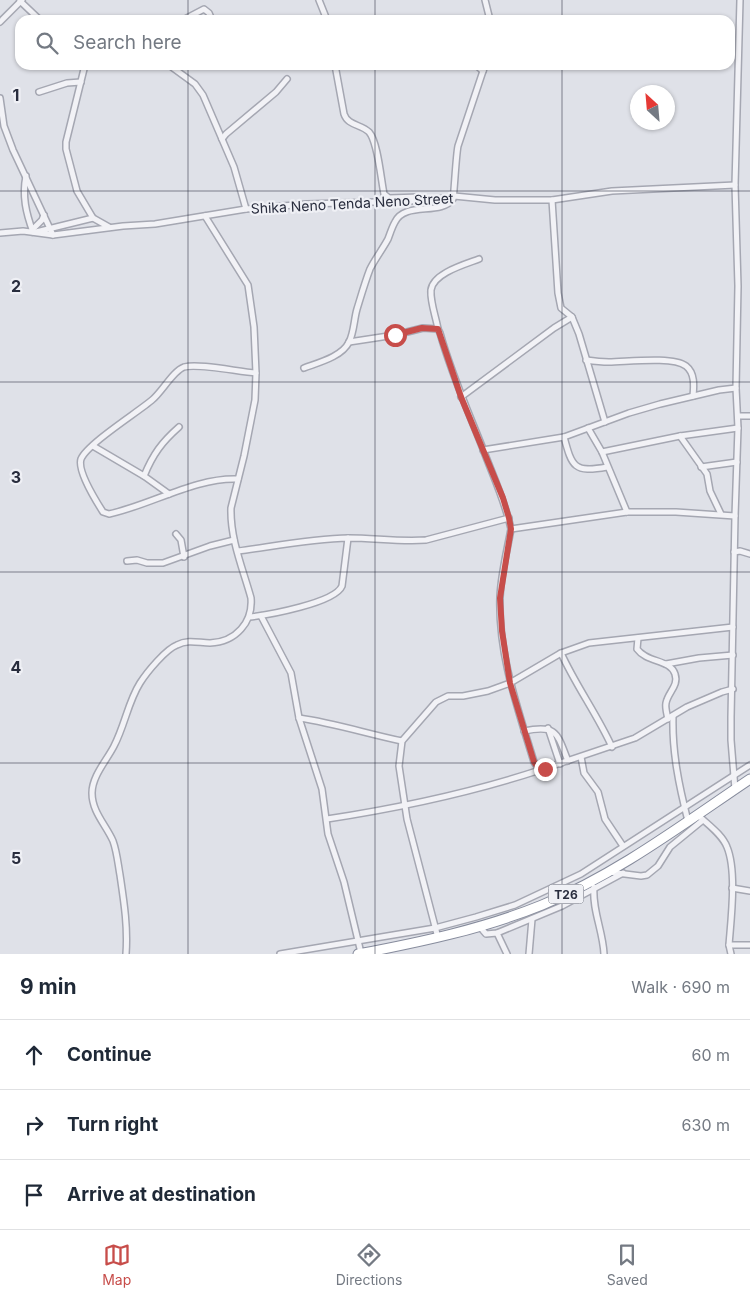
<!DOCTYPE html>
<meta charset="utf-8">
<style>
:root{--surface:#fff;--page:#f6f6f7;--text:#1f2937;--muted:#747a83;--line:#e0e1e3;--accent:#c74d4a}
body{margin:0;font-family:Inter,sans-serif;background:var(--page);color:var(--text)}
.compass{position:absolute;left:630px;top:85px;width:45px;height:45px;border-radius:50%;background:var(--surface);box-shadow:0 1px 4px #0004;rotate:334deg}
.stop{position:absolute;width:15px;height:15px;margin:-11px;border:4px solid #c74d4a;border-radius:50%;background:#fff}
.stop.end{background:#c74d4a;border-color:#fff;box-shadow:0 1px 5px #0008}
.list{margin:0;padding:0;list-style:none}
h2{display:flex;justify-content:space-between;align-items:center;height:65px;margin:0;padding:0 20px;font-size:21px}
h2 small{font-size:16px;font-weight:400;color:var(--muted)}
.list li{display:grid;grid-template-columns:32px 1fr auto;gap:15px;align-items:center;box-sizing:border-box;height:70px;padding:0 20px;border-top:1px solid var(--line)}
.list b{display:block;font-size:19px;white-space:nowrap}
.list em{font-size:16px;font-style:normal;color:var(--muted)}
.icon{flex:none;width:28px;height:28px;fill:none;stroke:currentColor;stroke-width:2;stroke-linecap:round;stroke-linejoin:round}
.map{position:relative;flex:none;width:750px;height:954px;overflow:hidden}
.search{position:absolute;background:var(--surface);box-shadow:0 1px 4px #0004;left:15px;right:15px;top:15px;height:55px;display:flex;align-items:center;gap:12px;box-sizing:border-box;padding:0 18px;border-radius:15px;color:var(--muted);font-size:19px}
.sheet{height:275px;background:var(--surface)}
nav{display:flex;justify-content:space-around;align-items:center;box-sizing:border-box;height:70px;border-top:1px solid var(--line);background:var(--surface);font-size:14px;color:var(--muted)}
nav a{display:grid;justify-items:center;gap:2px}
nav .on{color:var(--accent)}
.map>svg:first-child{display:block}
</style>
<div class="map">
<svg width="750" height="954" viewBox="0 0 750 954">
<rect width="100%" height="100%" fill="#dfe1e8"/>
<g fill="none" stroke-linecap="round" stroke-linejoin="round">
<g stroke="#a5a7b2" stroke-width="8">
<g id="minor">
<polyline points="319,0 327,20"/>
<polyline points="485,0 490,20"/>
<polyline points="20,1 40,20"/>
<polyline points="183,20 204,9 209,13 212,20"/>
<polyline points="0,22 22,0"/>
<polyline points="83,65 84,69 66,142 66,149 77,191 93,218 109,227"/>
<polyline points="169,65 195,84 203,95 234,167 246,209"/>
<path d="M335 65 344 114C348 126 361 124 369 132 378 142 381 180 384 194L389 198 419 197"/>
<polyline points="473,65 476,65 483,71"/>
<polyline points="39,92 67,83 81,82"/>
<polyline points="0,98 4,126 13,150 53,235"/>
<polyline points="222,139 226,134 276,92 287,79"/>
<path d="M26 176C22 196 26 213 33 232"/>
<polyline points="552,200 558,293 561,308 572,317 579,334 605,422"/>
<polyline points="32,230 42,220 44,215"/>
<polyline points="36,232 93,218"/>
<polyline points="0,233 23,231 53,235 123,226 155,224 246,209 307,204 409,201 448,198 454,196 495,200 552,200 612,191 735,185"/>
<path d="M438 329C436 317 430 302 431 290 433 273 466 264 479 259"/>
<path d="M349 342 395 335 423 328 438 329 440 333C451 373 468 411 483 449 493 476 505 501 511 529 507 551 501 574 500 597 498 654 518 709 534 762L540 770 635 738 687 707 722 692 733 689"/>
<path d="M586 360C593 361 601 362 609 362 626 362 673 356 686 366 695 373 694 386 693 396"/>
<path d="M304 368C317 363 342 357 349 342 354 333 354 319 357 309 361 296 365 282 370 269 375 259 382 250 388 239 390 234 392 227 395 222 405 201 441 216 453 199 454 196 456 155 458 146L485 65"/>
<polyline points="461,397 554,328 572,317"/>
<polyline points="738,416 750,416"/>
<polyline points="588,428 602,452 627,512"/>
<polyline points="680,436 707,474 710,491 721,514"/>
<path d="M564 437C572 467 574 473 607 467"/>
<polyline points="93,446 144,476 169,494"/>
<polyline points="483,450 564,437 629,413 660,404 719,390 736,388"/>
<polyline points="602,452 680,436 738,428"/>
<polyline points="701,467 737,462"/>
<path d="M144 476C153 454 162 442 179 427"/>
<path d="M238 479C196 477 151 505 109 514L103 512C96 501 77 471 81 459 87 444 138 412 152 400 162 392 173 371 184 367 199 363 239 372 256 373"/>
<polyline points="511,529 627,512 676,512 735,516"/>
<polyline points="176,534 181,540 184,557"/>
<path d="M238 551C275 546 311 539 349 538 374 538 400 542 426 540L509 518"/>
<polyline points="734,552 740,551 750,554"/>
<polyline points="127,561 137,560 147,563 163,563 210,546 234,540"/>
<polyline points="261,616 291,673 299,718 322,789 328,834 344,882 361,953"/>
<path d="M249 617C268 615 335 603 342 586L348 538"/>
<path d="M638 638 637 649C647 663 670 659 675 674 679 686 668 692 666 703 665 708 667 714 668 719"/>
<path d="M561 653C576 686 597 714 612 747"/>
<polyline points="666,664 699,658 733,655"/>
<path d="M673 716C672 752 679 786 688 821"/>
<path d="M299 718C334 723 368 734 402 741"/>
<polyline points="548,728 560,764"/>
<path d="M524 731C557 724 557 733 568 761"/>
<polyline points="581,757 584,773 598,792 605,819 623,846"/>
<polyline points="735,789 731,740 731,717 735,516 738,428 736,388 738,286 735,185 740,0"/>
<path d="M698 815C707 824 722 834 727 847 737 871 731 919 729 945L731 954"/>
<path d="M327 819C399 808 470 793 540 770"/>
<polyline points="609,872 641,876 647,875 658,866 670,847 703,820"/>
<path d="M594 887C592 910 603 931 604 954"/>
<polyline points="732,888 750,891"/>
<polyline points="480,927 486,934 497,933 562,906 623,873"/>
<polyline points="497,933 507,954"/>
<polyline points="438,938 407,819 399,766 402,741 436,702 448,696 463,696 488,691 510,683 561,653 589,643 733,627"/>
<polyline points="729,945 750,945"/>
<path d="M126 954C128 927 124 902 120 875 118 864 117 852 113 841 106 825 92 812 92 793 92 776 107 760 114 746 125 725 128 702 140 683 147 672 166 649 177 645 188 639 199 643 210 643 236 642 253 622 251 598 243 569 230 539 231 508L244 456 255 400 256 373 254 327 248 285 205 216"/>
<polyline points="280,954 435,928 476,917 515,905 581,874 750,765"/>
<polyline points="529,954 532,919"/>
</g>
</g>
<g stroke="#878c9d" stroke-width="11">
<path id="trunk" d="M358 954C421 942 483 929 542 905 617 874 683 824 750 779"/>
</g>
<use href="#minor" stroke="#f2f2f6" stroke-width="5"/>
<use href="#trunk" stroke="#fff" stroke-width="9"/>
</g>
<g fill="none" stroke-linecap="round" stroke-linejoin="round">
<polyline stroke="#c74d4a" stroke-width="6" points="395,335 422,328 438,329 461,397 503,498 509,518 511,529 500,598 502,631 510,683 534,762 540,770 545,769"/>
</g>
<path fill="none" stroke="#292d3e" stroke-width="1" stroke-opacity="0.55" d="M188 0V20M375 0V20M562 0V20M188 65V954M375 65V954M562 65V954M0 191H750M0 382H750M0 572H750M0 763H750"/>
<g text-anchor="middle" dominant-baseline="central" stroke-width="4.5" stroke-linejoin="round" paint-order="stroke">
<rect fill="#eff0f5" stroke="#646875" stroke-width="1" x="548.5" y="884.5" width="35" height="19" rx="4"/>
<g font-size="12" font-weight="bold" fill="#292d3e">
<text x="566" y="894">T26</text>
</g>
<g font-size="14" fill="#292d3e" stroke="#eff0f5">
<text transform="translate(352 203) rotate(-3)">Shika Neno Tenda Neno Street</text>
</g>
</g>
<g font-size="16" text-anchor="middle" font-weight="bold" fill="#292d3e" stroke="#eff0f5" stroke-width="4.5" stroke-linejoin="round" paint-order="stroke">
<text x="16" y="101">1</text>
<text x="16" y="292">2</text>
<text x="16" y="483">3</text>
<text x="16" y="673">4</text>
<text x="16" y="864">5</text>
</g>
</svg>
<svg class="compass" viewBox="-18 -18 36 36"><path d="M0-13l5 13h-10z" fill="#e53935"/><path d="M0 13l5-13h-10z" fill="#747a83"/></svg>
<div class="stop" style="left:395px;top:335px"></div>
<div class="stop end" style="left:545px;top:769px"></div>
<div class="search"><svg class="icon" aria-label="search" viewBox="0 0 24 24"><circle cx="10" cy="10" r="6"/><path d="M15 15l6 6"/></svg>Search here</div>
</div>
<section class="sheet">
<h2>9 min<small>Walk · 690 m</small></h2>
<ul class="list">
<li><svg class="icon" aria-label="ahead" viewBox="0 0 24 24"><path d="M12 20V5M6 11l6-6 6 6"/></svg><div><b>Continue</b></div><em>60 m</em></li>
<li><svg class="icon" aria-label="right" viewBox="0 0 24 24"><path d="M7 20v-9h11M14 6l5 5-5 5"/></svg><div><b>Turn right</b></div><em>630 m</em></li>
<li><svg class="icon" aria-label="arrive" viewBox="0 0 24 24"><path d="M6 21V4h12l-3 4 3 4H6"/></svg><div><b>Arrive at destination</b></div></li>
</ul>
</section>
<nav>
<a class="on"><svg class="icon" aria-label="map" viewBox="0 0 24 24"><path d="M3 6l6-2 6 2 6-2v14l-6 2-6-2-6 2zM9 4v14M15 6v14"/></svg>Map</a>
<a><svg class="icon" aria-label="directions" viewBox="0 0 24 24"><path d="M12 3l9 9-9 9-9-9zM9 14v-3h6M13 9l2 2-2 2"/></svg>Directions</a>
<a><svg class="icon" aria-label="saved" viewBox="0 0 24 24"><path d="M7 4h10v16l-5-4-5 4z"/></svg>Saved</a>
</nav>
